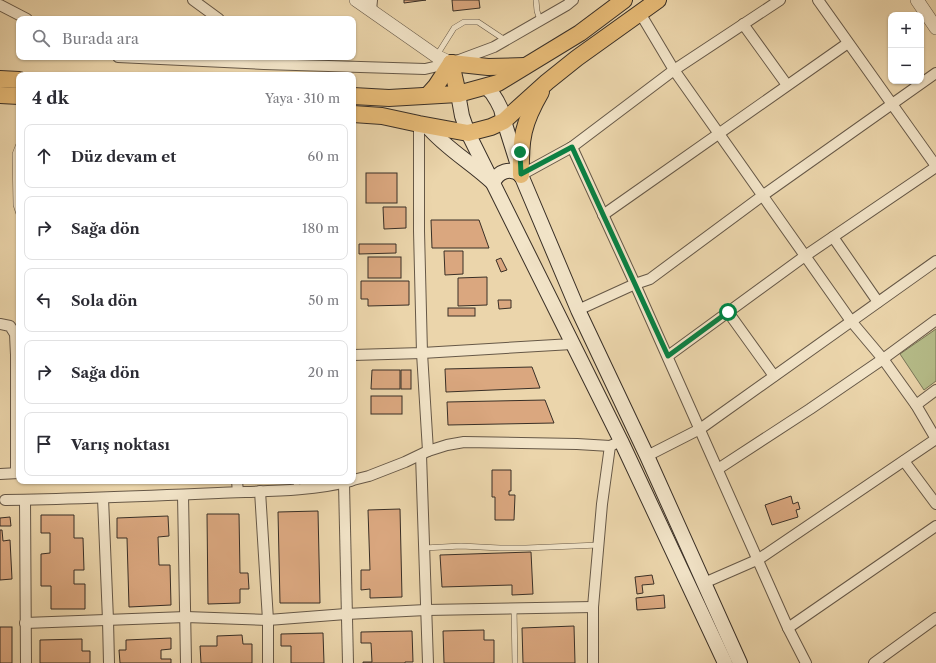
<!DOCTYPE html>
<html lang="tr">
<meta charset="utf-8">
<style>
:root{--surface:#fff;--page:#f7f7f7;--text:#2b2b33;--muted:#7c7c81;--line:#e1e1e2}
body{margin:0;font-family:"Libre Caslon Text",serif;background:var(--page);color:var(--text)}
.controls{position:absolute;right:12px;top:12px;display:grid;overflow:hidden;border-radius:8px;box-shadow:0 1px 3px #0004}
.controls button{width:36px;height:36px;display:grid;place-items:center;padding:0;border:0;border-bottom:1px solid var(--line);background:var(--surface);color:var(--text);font:20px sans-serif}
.stop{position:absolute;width:12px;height:12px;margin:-9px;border:3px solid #0b8043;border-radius:50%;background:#fff}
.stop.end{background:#0b8043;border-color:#fff;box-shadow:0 1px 4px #0008}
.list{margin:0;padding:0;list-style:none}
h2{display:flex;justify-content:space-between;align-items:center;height:52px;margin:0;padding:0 16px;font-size:17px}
h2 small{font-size:13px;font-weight:400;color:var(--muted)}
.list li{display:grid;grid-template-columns:26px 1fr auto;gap:12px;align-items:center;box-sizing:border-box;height:64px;margin:0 8px 8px;padding:0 8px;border:1px solid var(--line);border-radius:8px}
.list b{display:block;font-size:15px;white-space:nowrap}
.list em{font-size:13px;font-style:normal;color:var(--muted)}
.icon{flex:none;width:22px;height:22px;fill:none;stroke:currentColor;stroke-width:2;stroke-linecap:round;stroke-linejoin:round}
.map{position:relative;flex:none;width:936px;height:663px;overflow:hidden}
.search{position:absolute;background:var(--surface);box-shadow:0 1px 3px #0004;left:16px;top:16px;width:340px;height:44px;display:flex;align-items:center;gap:10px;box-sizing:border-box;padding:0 14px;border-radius:8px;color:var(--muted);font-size:15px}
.panel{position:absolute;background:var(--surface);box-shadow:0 1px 3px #0004;left:16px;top:72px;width:340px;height:412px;border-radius:8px}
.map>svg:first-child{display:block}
</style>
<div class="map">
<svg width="936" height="663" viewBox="0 0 936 663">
<rect width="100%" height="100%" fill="#ebd5ab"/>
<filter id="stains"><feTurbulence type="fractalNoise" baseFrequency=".005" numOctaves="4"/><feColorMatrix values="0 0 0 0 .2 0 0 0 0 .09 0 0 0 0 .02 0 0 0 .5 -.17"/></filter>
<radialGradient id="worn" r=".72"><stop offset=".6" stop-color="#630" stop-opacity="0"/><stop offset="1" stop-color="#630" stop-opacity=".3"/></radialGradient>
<polygon fill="#b6bd8a" stroke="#787658" points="936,329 936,381 924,390 900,354"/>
<g fill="#daa77f" stroke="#392f26">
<polygon points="404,0 426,0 404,3"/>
<polygon points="452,0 479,0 480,8 453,11"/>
<rect x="366" y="173" width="31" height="30"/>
<polygon points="383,207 406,207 406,228 384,229"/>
<polygon points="431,220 479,220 489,248 432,248"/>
<polygon points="359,244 396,244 396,253 359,254"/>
<polygon points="444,251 463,251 463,274 445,275"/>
<rect x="368" y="257" width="33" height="21"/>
<polygon points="501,258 507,270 501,272 496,260"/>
<polygon points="487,277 487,305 458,306 458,278"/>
<polygon points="361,281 409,281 409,305 368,306 368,299 361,299"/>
<polygon points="498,300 511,300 511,308 499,309"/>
<rect x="448" y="308" width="27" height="8"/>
<polygon points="532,367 540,388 446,392 445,369"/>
<polygon points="372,370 400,370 400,389 371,389"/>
<rect x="401" y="370" width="10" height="19"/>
<rect x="371" y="396" width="31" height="18"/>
<polygon points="545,400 554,423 448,425 447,402"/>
<polygon points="492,470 511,470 511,491 509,491 509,495 515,495 514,520 495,520 495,497 492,497"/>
<polygon points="791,496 793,504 798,502 800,509 796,510 798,517 772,525 765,505"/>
<polygon points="400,509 402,597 370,598 370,589 361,590 361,570 370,570 368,510"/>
<polygon points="318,511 320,603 280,603 278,512"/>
<polygon points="207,514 239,514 240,573 248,573 249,589 240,589 240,603 208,604"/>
<polygon points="41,515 74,515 74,538 83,538 84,570 74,570 74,584 85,584 85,609 51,609 51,586 41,586 41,554 50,553 50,533 41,533"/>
<polygon points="168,516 169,536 158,537 159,565 170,565 171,605 129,607 127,538 117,538 117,518"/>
<polygon points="10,517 11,526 0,526 0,518"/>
<polygon points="0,530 2,530 3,541 10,540 12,579 0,580"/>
<polygon points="531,552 533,594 512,595 512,585 442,587 440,555"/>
<polygon points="652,575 654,584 642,585 643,593 637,594 635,577"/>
<polygon points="664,595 665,608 637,610 636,598"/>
<polygon points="574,626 575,663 523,663 522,628"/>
<rect x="0" y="627" width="12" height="36"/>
<polygon points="484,630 484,640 494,640 494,663 444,663 443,631"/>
<polygon points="412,631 413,662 405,662 405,663 363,663 363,662 372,662 371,643 361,643 361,632"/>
<polygon points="323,633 324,663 291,663 291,646 281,646 281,634"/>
<polygon points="242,635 243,644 252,644 252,663 201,663 200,646 217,646 217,636"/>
<polygon points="171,638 171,649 161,650 161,659 171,659 171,663 120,663 119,650 126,650 126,640"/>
<polygon points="82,639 82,651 90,651 90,663 40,663 40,640"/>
</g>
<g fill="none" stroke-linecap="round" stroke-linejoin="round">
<g stroke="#665847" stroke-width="6">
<g id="service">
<polyline points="536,0 537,11 540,20"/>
<polyline points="437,55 454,28 464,22 478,22 505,40"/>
<polyline points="19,144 15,154 16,205 19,214"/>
<polyline points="15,334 19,324"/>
<polyline points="296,481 297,489"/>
<polyline points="424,548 461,546 500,548 526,548 599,545"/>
<polyline points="514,608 515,663"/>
</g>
</g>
<g stroke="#665847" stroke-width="12">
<g id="minor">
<polyline points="193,0 219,19"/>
<polyline points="818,0 936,166"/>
<polyline points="0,5 27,19"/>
<polyline points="371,10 372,0"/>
<polyline points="640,13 674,70 851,321 883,359 916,405 936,439"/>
<polyline points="743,24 787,85"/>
<polyline points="118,57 264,64 425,69 451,63 494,47 567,5 573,0"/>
<polyline points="419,124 419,231 422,353 428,451"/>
<polyline points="572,147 635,284 788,628 806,663"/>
<polyline points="521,175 572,147 674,70 780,0"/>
<polyline points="603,215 848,43"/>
<polyline points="833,237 878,302"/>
<polyline points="578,310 635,284 650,279 762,196 936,73"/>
<polyline points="728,312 774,376"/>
<polyline points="0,324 10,326 15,334 16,355 16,473"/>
<polyline points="353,355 422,353 572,344"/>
<polyline points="668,356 805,256 936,167"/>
<polyline points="916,405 936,390"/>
<polyline points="421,455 428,663"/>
<polyline points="647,456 700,429 936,261"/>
<polyline points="904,461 936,504"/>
<polyline points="718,469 810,409 883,359 936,320"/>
<polyline points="0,474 19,473"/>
<polyline points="353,480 369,476 405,462 428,451 447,445 464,442 577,444 610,446 621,441"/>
<polyline points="237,481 238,492"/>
<polyline points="344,483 348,663"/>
<polyline points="260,491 268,620 268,663"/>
<polyline points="183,495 186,663"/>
<polyline points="103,498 108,620 109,663"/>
<path d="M5 500C76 499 147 496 218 493 260 491 310 492 351 481"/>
<polyline points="25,500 26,663"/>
<polyline points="704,583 759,559 936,439"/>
<polyline points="25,623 186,617 268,620 346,614 426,610 593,607"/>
<polyline points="788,628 936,526"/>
<polyline points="593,663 593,607 602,504 610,446"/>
<polyline points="874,663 936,618"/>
</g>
</g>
<g stroke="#665847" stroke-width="14">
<g id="tertiary">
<polyline points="356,0 436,56 451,63"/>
<polyline points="917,0 936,28"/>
</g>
</g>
<g stroke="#392f26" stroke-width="16">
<g id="secondary">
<polyline points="486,87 492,93 497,101 501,109 504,121 521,175 578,310 647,456 740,663"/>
<polyline points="458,94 462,116 468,133 621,441 725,663"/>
<path d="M427 126C445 148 472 163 493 183 498 171 510 167 521 175"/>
</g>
</g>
<g stroke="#392f26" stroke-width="18">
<g id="primary">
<polyline points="451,63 488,67 525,66"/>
<polyline points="451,63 458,94"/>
<polyline points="0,79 19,80"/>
<polyline points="0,95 19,96"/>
<polyline points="428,95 436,86 451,63"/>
<polyline points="353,96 389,98 458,94 498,83 580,33 624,0"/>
<polyline points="353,114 382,116 419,124 468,133 491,127 504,121 518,108 547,82 577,58 658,0"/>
<path d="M521 175C520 139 523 123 541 92"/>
</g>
</g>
<use href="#service" stroke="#f2e4c8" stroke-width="5"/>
<use href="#minor" stroke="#f2e4c8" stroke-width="10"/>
<use href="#tertiary" stroke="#f2e4c8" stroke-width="13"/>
<use href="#secondary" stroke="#f2e4c8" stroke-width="14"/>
<use href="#primary" stroke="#e6ba76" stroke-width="16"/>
</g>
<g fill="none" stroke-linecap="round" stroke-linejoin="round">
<polyline stroke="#0b8043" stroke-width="5" points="520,152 521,174 572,147 668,356 728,312"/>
</g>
<rect width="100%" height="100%" filter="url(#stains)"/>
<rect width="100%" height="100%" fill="url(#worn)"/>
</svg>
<div class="controls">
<button>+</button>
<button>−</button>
</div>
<div class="stop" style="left:728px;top:312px"></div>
<div class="stop end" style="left:520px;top:152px"></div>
<div class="search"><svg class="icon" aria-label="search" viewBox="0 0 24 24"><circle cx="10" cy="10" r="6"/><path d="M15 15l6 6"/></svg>Burada ara</div>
<section class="panel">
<h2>4 dk<small>Yaya · 310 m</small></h2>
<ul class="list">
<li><svg class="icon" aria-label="ahead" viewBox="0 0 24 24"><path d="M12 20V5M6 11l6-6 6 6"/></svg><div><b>Düz devam et</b></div><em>60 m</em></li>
<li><svg class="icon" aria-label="right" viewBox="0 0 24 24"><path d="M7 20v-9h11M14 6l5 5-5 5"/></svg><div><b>Sağa dön</b></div><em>180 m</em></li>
<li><svg class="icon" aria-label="left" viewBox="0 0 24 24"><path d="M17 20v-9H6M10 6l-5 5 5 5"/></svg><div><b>Sola dön</b></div><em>50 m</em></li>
<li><svg class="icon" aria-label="right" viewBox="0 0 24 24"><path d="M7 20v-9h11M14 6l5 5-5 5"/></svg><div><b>Sağa dön</b></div><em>20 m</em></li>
<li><svg class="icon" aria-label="arrive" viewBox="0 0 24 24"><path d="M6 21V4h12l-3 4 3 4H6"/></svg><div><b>Varış noktası</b></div></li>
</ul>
</section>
</div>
